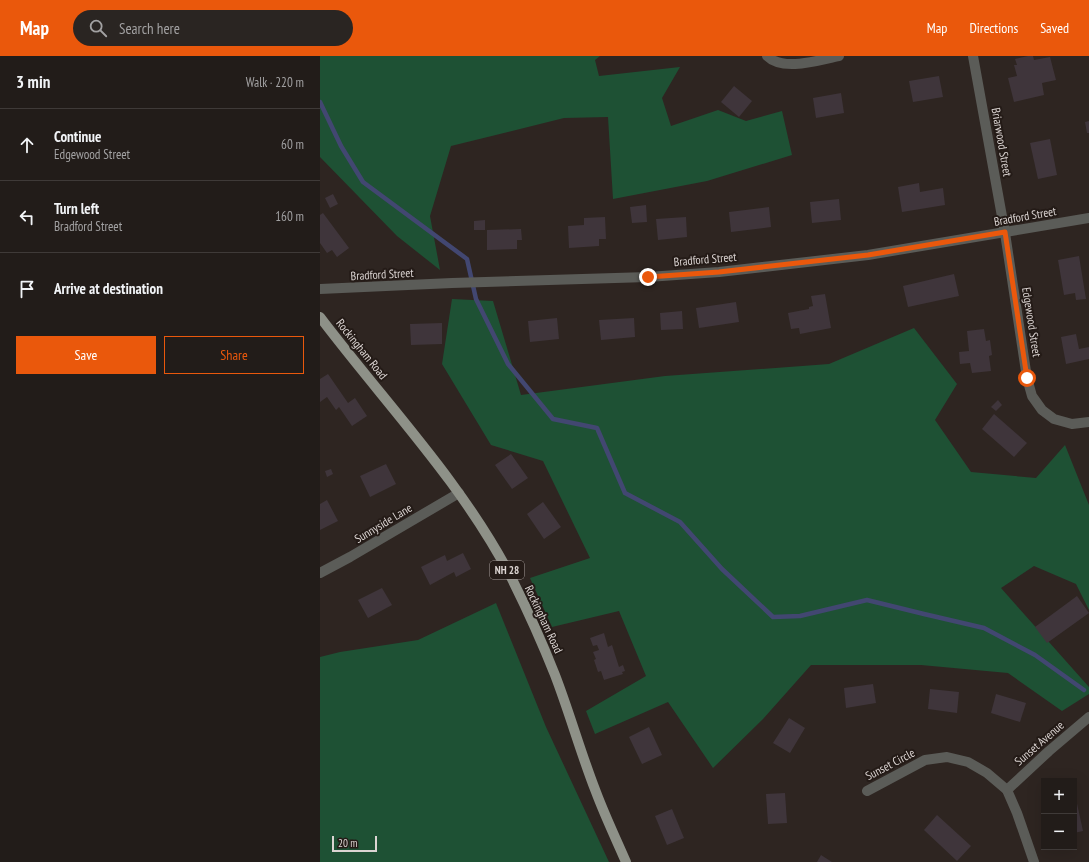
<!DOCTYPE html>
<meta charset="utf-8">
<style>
:root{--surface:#221c19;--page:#2a2522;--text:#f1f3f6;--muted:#a2a1a2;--line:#3f3a38;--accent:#ea580c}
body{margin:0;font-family:"PT Sans Narrow",sans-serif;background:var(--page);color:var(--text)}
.controls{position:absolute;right:12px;bottom:12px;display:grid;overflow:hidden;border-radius:0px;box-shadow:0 4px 16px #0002}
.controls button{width:36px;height:36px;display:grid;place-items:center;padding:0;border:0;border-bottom:1px solid var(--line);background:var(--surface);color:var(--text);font:20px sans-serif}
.scale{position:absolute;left:12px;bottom:10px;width:45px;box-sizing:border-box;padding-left:4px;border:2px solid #dbd4d2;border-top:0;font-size:11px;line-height:14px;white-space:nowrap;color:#dbd4d2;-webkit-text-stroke:3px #241b17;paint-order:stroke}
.stop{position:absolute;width:12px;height:12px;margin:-9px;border:3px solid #ea580c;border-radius:50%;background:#fff}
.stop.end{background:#ea580c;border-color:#fff;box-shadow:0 1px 4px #0008}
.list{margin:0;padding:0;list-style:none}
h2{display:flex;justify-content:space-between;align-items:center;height:52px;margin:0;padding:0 16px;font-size:17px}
h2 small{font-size:13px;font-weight:400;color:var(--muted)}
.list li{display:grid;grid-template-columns:26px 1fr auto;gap:12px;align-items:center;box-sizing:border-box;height:72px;padding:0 16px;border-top:1px solid var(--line)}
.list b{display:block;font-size:15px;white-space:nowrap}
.list p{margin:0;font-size:13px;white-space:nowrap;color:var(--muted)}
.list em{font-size:13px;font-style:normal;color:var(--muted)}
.actions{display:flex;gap:8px;padding:12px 16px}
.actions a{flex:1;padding:9px 0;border:1px solid var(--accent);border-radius:0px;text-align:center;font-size:14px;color:var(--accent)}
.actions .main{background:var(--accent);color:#fff}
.icon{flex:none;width:22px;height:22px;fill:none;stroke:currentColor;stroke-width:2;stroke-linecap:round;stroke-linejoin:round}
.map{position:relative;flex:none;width:769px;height:806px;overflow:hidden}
header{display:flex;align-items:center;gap:24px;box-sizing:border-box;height:56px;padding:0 20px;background:var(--accent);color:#fff}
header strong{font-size:19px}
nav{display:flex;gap:22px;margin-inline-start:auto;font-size:14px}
.search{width:280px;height:36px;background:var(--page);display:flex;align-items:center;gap:10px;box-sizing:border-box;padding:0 14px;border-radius:22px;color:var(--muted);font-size:15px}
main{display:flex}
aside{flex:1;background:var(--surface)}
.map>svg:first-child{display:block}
</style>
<header>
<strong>Map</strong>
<div class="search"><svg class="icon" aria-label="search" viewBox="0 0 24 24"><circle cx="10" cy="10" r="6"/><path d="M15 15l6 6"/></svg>Search here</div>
<nav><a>Map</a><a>Directions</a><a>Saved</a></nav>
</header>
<main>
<aside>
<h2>3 min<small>Walk · 220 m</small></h2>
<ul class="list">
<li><svg class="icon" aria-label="ahead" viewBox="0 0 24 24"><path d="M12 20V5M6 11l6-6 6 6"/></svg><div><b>Continue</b><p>Edgewood Street</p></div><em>60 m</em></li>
<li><svg class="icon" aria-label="left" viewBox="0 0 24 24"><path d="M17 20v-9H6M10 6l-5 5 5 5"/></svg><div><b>Turn left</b><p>Bradford Street</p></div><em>160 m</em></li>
<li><svg class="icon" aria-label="arrive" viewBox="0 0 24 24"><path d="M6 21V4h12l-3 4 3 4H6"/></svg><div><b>Arrive at destination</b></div></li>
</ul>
<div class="actions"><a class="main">Save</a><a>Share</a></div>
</aside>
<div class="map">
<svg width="769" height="806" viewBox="0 0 769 806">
<rect width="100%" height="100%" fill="#2e2521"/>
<g fill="#1e5134">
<polygon points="0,0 280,0 275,4 279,20 360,11 342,42 351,70 398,54 426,65 462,55 472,99 387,125 293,143 288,61 244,62 131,90 110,160 120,214 77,180 0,101"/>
<polygon points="132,243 173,245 201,339 345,320 509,308 594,272 637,328 615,364 651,416 716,422 745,389 769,449 769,554 756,528 714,510 681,532 769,631 769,638 742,655 688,617 601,609 491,609 443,663 393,712 348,646 275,678 266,655 326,620 299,555 232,571 210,522 270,502 223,405 171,389 122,308"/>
<polygon points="176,547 226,671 289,806 0,806 0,601 20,596 98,584"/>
</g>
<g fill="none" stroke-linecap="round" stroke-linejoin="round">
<polyline stroke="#424771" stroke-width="4.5" points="0,46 21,90 43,126 147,203 156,243 188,308 233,363 277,372 305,437 360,466 402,513 453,561 480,560 547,544 604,558 664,572 715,599 764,634"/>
</g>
<g fill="#3f353b">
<polygon points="708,0 713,0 714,4 730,1 736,24 722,27 724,39 694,46 688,22 697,20 694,9 697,9 695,3"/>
<polygon points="619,20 623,41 593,46 589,25"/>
<polygon points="414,30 432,45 419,61 401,46"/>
<polygon points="521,37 524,57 496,62 493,42"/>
<polygon points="769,65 769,77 767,77 765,66"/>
<polygon points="730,83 737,119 718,123 710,87"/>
<polygon points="599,127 600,136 623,132 625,149 582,156 578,131"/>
<polygon points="13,138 18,148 10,152 5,142"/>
<polygon points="519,143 521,164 492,167 490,146"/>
<polygon points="326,149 327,166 312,167 310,151"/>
<polygon points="449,151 451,171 411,176 409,156"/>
<polygon points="3,157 29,192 17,201 12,194 7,197 0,187 0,159"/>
<polygon points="285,161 286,183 279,183 279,190 249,192 248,170 264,169 264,162"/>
<polygon points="366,161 367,181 338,184 336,163"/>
<polygon points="165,164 165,174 154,174 154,165"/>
<polygon points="201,173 202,184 197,184 197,193 167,194 167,174"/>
<polygon points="759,200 766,243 756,244 755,237 744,239 738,204"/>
<polygon points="634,218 639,240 588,251 583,230"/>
<polygon points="505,238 511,272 480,278 479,272 471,273 468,257 489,253 489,251 493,250 491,240"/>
<polygon points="416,246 419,266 379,272 376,252"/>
<polygon points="362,255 363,273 341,274 340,257"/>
<polygon points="237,262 239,283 210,286 208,265"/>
<polygon points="314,262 315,281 281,284 279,264"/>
<polygon points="122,267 122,288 91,289 90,268"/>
<polygon points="664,273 666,285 670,284 672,299 669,300 671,315 652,317 650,307 640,308 639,296 649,295 647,275"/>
<polygon points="756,278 759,293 769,291 769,303 746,308 741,281"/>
<polygon points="8,318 28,347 35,342 47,360 32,370 19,351 16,354 7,341 0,346 0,323"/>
<polygon points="678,344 682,349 676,355 671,351"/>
<polygon points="674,358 707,387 694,401 662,373"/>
<polygon points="191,398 208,422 192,433 175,409"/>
<polygon points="66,408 76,428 50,441 40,420"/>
<polygon points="11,413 13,418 7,421 5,415"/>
<polygon points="7,444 18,465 0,474 0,448"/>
<polygon points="223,446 241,471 224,483 207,458"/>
<polygon points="143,497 151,513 136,521 134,516 110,529 101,511 125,499 127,505"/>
<polygon points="62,532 72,549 48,562 38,544"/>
<polygon points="757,540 769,557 727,587 715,571"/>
<polygon points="284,577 288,591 292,589 299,611 303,609 305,615 302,616 303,618 284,624 281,615 278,616 274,604 276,603 273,596 279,594 277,589 273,590 270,582"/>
<polygon points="553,628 556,647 526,652 524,632"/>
<polygon points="610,633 639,636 637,657 608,653"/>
<polygon points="676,638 706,647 700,666 671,657"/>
<polygon points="469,662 485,672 470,697 453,687"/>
<polygon points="329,671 342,699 322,708 309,681"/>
<polygon points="465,737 467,767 448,768 446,738"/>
<polygon points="756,743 763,775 754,777 754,744"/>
<polygon points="352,753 364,782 347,789 335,760"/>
<polygon points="617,759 651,790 637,805 604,774"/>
<polygon points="501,799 512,806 497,806"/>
</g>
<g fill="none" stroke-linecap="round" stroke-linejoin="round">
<g stroke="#5b5c58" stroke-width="10">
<path d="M447 0C463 16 499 4 519 0"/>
<polyline points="653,0 685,177 707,322 712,340 722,354 734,363 752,368 769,366"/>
<polyline points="0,233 132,227 328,221 399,216 548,199 769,162"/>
<polyline points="0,517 30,501 139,437"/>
<polyline points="687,734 729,695 769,661"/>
<polyline points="547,735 605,704 627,701 648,706 667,717 687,734 697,757 714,806"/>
</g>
<path stroke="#8e9188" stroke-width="10" d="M0 261C65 347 141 425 191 521 207 553 222 586 235 619 250 658 261 698 276 736 285 760 296 783 306 806"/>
</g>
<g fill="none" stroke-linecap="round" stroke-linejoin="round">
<polyline stroke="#ea580c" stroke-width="5" points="328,221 399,216 548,199 685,176 707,322"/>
</g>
<g text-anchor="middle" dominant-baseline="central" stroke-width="4" stroke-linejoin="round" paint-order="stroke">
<rect fill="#241b17" stroke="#a49c9a" stroke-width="1" x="170" y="505" width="34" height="18" rx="3"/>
<g font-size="11" font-weight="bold" fill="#dbd4d2">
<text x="187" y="514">NH 28</text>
</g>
<g font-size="12" fill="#dbd4d2" stroke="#241b17">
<text transform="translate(682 86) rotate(80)">Briarwood Street</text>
<text transform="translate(705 160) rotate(-10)">Bradford Street</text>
<text transform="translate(385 203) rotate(-5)">Bradford Street</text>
<text transform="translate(62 218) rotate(-3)">Bradford Street</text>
<text transform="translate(712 266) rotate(81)">Edgewood Street</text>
<text transform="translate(42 293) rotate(51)">Rockingham Road</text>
<text transform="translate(63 467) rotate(-31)">Sunnyside Lane</text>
<text transform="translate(224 563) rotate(65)">Rockingham Road</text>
<text transform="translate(719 687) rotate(-41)">Sunset Avenue</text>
<text transform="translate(570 708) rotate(-28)">Sunset Circle</text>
</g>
</g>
</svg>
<div class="controls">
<button>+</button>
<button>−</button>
</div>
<div class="scale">20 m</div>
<div class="stop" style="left:707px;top:322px"></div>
<div class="stop end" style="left:328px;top:221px"></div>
</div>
</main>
